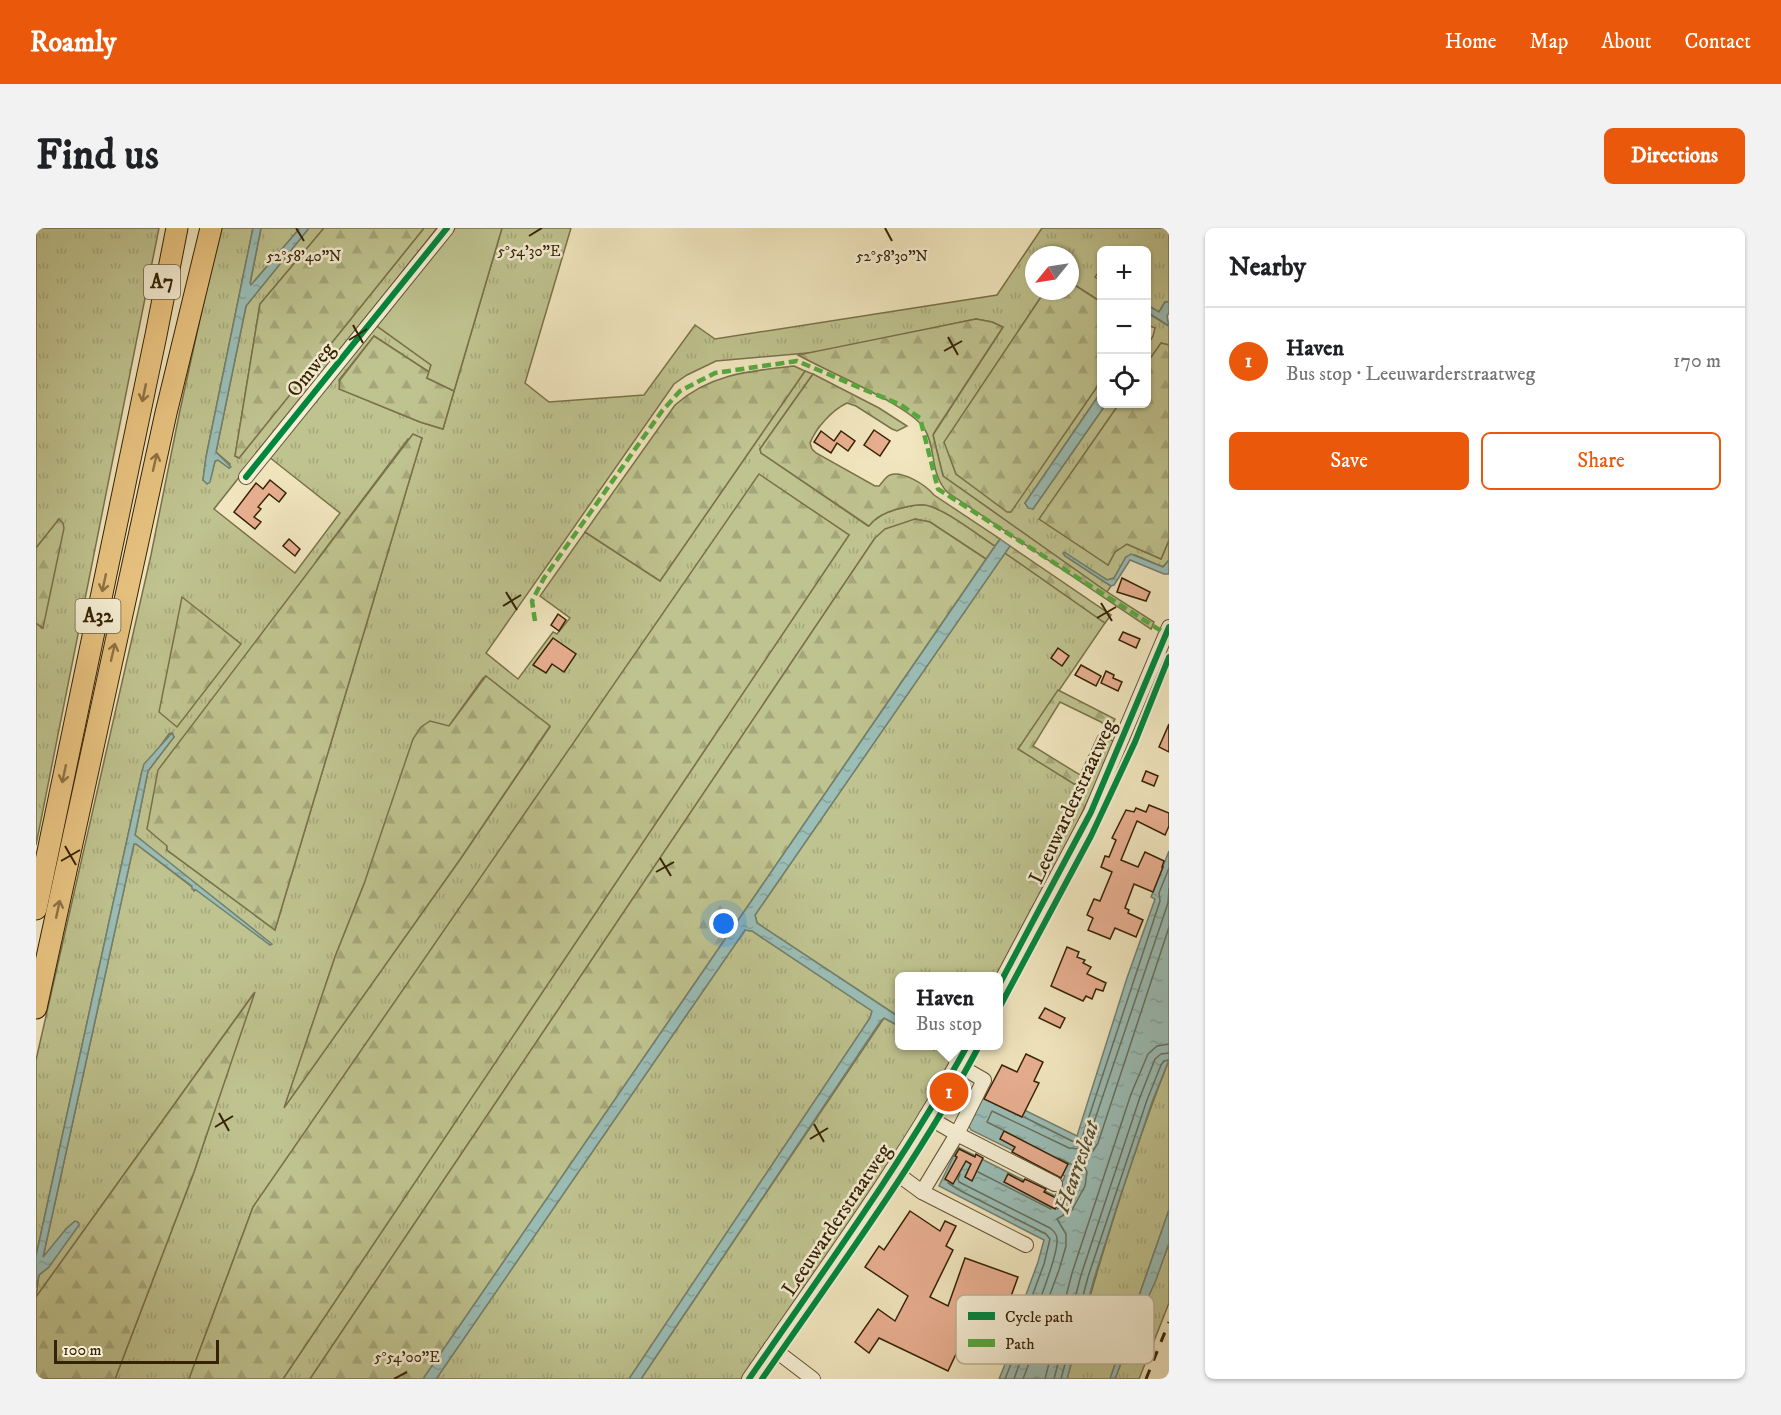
<!DOCTYPE html>
<meta charset="utf-8">
<style>
:root{--surface:#fff;--page:#f2f2f2;--text:#202124;--muted:#757577;--line:#e0e0e0;--accent:#ea580c}
body{margin:0;font-family:"IM FELL DW Pica",serif;background:var(--page);color:var(--text)}
.controls{position:absolute;right:18px;top:18px;display:grid;overflow:hidden;border-radius:9px;box-shadow:0 2px 4px #0004}
.controls button{width:54px;height:54px;display:grid;place-items:center;padding:0;border:0;border-bottom:2px solid var(--line);background:var(--surface);color:var(--text);font:30px sans-serif}
.compass{position:absolute;left:989px;top:18px;width:54px;height:54px;border-radius:50%;background:var(--surface);box-shadow:0 2px 4px #0004;rotate:240deg}
.scale{position:absolute;left:18px;bottom:15px;width:165px;box-sizing:border-box;padding-left:6px;border:3px solid #362205;border-top:0;font-size:16px;line-height:21px;white-space:nowrap;color:#362205;-webkit-text-stroke:4px #f6efd5;paint-order:stroke}
.you{position:absolute;left:688px;top:696px;width:21px;height:21px;margin:-15px;border:4px solid #fff;border-radius:50%;background:#1a73e8;box-shadow:0 0 0 9px #1a73e833}
.badge{display:grid;place-items:center;width:39px;height:39px;border-radius:50%;background:var(--accent);color:#fff;font-size:20px;font-weight:700}
.pin{position:absolute;translate:-50% -50%;border:3px solid #fff;box-shadow:0 2px 6px #0006}
.popup{position:absolute;left:859px;top:744px;width:108px;height:78px;box-sizing:border-box;display:grid;place-content:center;border-radius:9px;background:var(--surface);filter:drop-shadow(0 2px 4px #0005);font-size:20px;white-space:nowrap;color:var(--muted)}
.popup b{font-size:22px;color:var(--text)}
.popup::after{content:'';position:absolute;left:50%;top:100%;margin-left:-12px;border:12px solid transparent;border-top-color:var(--surface)}
.list{margin:0;padding:0;list-style:none}
h2{display:flex;justify-content:space-between;align-items:center;height:78px;margin:0;padding:0 24px;font-size:26px}
h2 small{font-size:20px;font-weight:400;color:var(--muted)}
.list li{display:grid;grid-template-columns:39px 1fr auto;gap:18px;align-items:center;box-sizing:border-box;height:108px;padding:0 24px;border-top:2px solid var(--line)}
.list b{display:block;font-size:22px;white-space:nowrap}
.list p{margin:0;font-size:20px;white-space:nowrap;color:var(--muted)}
.list em{font-size:20px;font-style:normal;color:var(--muted)}
.actions{display:flex;gap:12px;padding:18px 24px}
.actions a{flex:1;padding:14px 0;border:2px solid var(--accent);border-radius:9px;text-align:center;font-size:21px;color:var(--accent)}
.actions .main{background:var(--accent);color:#fff}
.icon{flex:none;width:33px;height:33px;fill:none;stroke:currentColor;stroke-width:2;stroke-linecap:round;stroke-linejoin:round}
.map{position:relative;flex:none;width:1133px;height:1151px;overflow:hidden;border-radius:9px}
header{display:flex;align-items:center;gap:36px;box-sizing:border-box;height:84px;padding:0 30px;background:var(--accent);color:#fff}
header strong{font-size:28px}
nav{display:flex;gap:33px;margin-inline-start:auto;font-size:21px}
.intro{display:flex;align-items:center;justify-content:space-between;box-sizing:border-box;height:144px;padding:0 36px}
h1{margin:0;font-size:42px}
.button{padding:15px 27px;border-radius:9px;background:var(--accent);color:#fff;font-size:21px;font-weight:700}
main{display:flex;gap:36px;padding:0 36px}
aside{flex:1;background:var(--surface);border-radius:9px;box-shadow:0 2px 4px #0004}
.map>svg:first-child{display:block}
</style>
<header>
<strong>Roamly</strong>
<nav><a>Home</a><a>Map</a><a>About</a><a>Contact</a></nav>
</header>
<div class="intro"><h1>Find us</h1><a class="button">Directions</a></div>
<main>
<div class="map">
<svg width="1133" height="1151" viewBox="0 0 1133 1151">
<defs>
<pattern id="grass-tufts" width="24" height="20" patternUnits="userSpaceOnUse" patternTransform="scale(1.5)"><rect width="24" height="20" fill="#bfc38f"/><path d="M3 7l-1-3M5 7V3M7 7l1-3M15 17l-1-3M17 17v-4M19 17l1-3" fill="none" stroke="#a5a77a"/></pattern>
<pattern id="forest-firs" width="22" height="20" patternUnits="userSpaceOnUse" patternTransform="scale(1.5)"><rect width="22" height="20" fill="#bfc38f"/><path d="M5 1l3.5 6h-7zM16 11l3.5 6h-7z" fill="#a5a77a"/></pattern>
<pattern id="water-ripples" width="26" height="14" patternUnits="userSpaceOnUse" patternTransform="scale(1.5)"><rect width="26" height="14" fill="#9bbeb7"/><path d="M2 4q2-2 4 0t4 0M15 11q2-2 4 0t4 0" fill="none" stroke="#86a39c"/></pattern>
</defs>
<rect width="100%" height="100%" fill="#f1e6bf"/>
<filter id="stains"><feTurbulence type="fractalNoise" baseFrequency=".00333" numOctaves="4"/><feColorMatrix values="0 0 0 0 .2 0 0 0 0 .09 0 0 0 0 .02 0 0 0 .5 -.17"/></filter>
<radialGradient id="worn" r=".72"><stop offset=".6" stop-color="#630" stop-opacity="0"/><stop offset="1" stop-color="#630" stop-opacity=".3"/></radialGradient>
<g fill="url(#grass-tufts)" stroke="#7a724a" stroke-width="1.5" fill-rule="evenodd">
<polygon points="0,0 123,0 0,617 0,395 6,400 23,292 0,320"/>
<path d="M184 0H217L170 229 167 252 174 253 179 233 182 232 193 240 194 236 180 224 210 78 273 0H288L224 76 199 228 203 230 388 0H401L178 281 259 345 304 285 233 229 414 0H419L341 98 395 137 393 144 338 108 303 152 304 161 384 194 407 201 466 0H535L489 155 513 174 608 167 659 97 679 111 961 67 1006 0H1133V74H1129L1123 84 1111 77 1110 22H1066L1065 47 1062 45 1059 49 1065 53V74L1034 54V27H998V63H1009L909 214 920 246 974 284 1065 153V164L989 275 997 281 1070 176H1083L1004 291 1072 337 1079 324 1091 316 1125 331 1133 312V332L1127 339 1099 327 1090 329 1078 350 1071 352 1027 325 1029 328 1075 358 1071 364 907 248 897 207 967 99 956 94 940 91 783 124 680 133 651 147 638 156 450 425 482 451 517 404 521 406 534 390 504 368 549 304 624 353 769 143 777 146 724 221 725 225 832 298C841 288 849 285 861 281 870 279 880 276 889 277 908 280 942 307 959 318L950 331 894 294 879 291 839 310 274 1151H247L813 307 723 247 217 979 153 1151H79L158 944 218 765 0 1069 3 1047 13 1039 39 993 30 1001 9 1030 7 1029 98 616H100L156 659 158 663 162 659 99 607 112 543 138 509 136 505 133 506 106 543 0 1028V832L115 327 143 187ZM386 210 239 702 131 622V618L281 332 372 211ZM450 448 514 499 425 630 249 878 299 729 328 656 413 498 447 450Z"/>
<polygon points="225,0 264,0 215,57 214,56"/>
<polygon points="1110,84 1133,98 1133,117 1125,115 1111,135 1111,118 1117,108 1119,100 1114,98 1111,101"/>
<polygon points="969,325 1069,395 983,521 1038,556 1052,554 1071,510 1079,514 1038,602 961,748 864,748 863,789 721,695 719,687"/>
<polygon points="709,702 716,703 836,783 834,790 593,1151 400,1151"/>
<polygon points="848,790 863,798 864,818 892,818 898,822 900,818 923,818 860,926 706,1151 605,1151"/>
<path d="M1133 832V982L1074 1151H1031C1060 1043 1092 936 1133 832Z"/>
<path d="M1133 1015V1075L1103 1151H1079C1096 1105 1117 1061 1133 1015Z"/>
</g>
<g fill="url(#forest-firs)" stroke="#7a724a" stroke-width="1.5">
<polygon points="288,0 388,0 203,230 199,228 224,76"/>
<polygon points="1034,54 1065,74 1065,153 975,284 971,284 920,246 908,214 1009,63 1034,63"/>
<path d="M940 91 956 94 967 99 899 203 897 207 907 248 1071 364 1118 394 1115 401 911 264C893 244 901 221 888 200 873 177 790 143 762 127Z"/>
<polygon points="338,108 393,144 391,150 418,163 407,201 384,194 303,161 304,152"/>
<polygon points="1125,115 1133,117 1133,312 1125,331 1091,316 1079,324 1072,337 1003,291 1083,176 1110,176 1111,135"/>
<path d="M758 138 769 143 624 353 549 304 639 177C674 146 713 143 758 138Z"/>
<path d="M777 146 843 180 871 198 861 203 856 201 820 178 811 175C796 182 780 200 774 215L776 221 780 225 839 258H843C847 254 849 249 854 247 866 242 890 257 898 267L964 311 959 318C942 307 908 280 889 277 880 276 870 279 861 281 849 285 841 288 833 298L725 225 724 221Z"/>
<polygon points="377,206 386,210 239,702 131,622 131,618 111,601 122,542"/>
<polygon points="723,246 813,307 247,1151 153,1151 217,979"/>
<polygon points="23,291 27,295 28,300 7,400 0,395 0,320"/>
<polygon points="879,291 894,294 950,331 387,1151 274,1151 839,310 849,301"/>
<polygon points="974,318 1075,387 1069,395 969,325"/>
<polygon points="146,369 205,416 141,499 123,484"/>
<polygon points="450,448 514,498 425,630 248,880 299,729 328,656 377,511 385,499 394,493 413,498"/>
<polygon points="1022,462 1079,491 1074,502 1065,494 1024,474 997,518 1044,547 1062,508 1065,506 1071,510 1052,554 1038,556 982,521"/>
<polygon points="219,764 158,944 79,1151 0,1151 0,1069"/>
</g>
<polygon fill="#bfc38f" stroke="#7a724a" stroke-width="1.5" points="419,0 466,0 418,163 391,150 395,137 341,98"/>
<g fill="url(#water-ripples)" stroke="#738070" stroke-width="1.5">
<polygon points="217,0 225,0 214,55 215,57 264,0 273,0 210,78 180,224 195,239 193,240 182,232 179,233 174,254 171,256 167,252 170,229"/>
<polygon points="1129,74 1133,74 1133,85 1131,88 1133,98 1111,84 1111,77 1123,84"/>
<polygon points="1065,164 1066,176 1070,176 997,281 992,280 989,275"/>
<polygon points="964,311 974,318 719,687 721,695 863,789 863,798 848,790 844,794 605,1151 593,1151 834,790 836,783 716,703 709,702 400,1151 387,1151"/>
<polygon points="1028,324 1071,352 1078,350 1090,329 1095,326 1127,339 1133,332 1133,346 1128,346 1094,332 1078,357 1075,358 1029,328 1027,325"/>
<polygon points="136,505 138,509 112,543 99,607 236,716 234,717 160,662 156,661 156,658 100,616 98,616 7,1029 30,1001 39,993 42,994 43,997 13,1039 3,1047 0,1060 0,1028 106,543 108,536"/>
<polygon points="1133,623 1133,832 1116,874 1082,975 1058,1051 1031,1151 963,1151 970,1134 966,1132 1002,1034 1008,1012 903,958 922,919 1019,968 1029,948 935,902 933,898 950,863 1041,908 1091,750 1119,671 1115,669"/>
<polygon points="1133,982 1133,1015 1120,1052 1097,1103 1079,1151 1074,1151"/>
</g>
<g fill="none" stroke-linecap="round" stroke-linejoin="round">
<g stroke="#68705e" stroke-width="1.5">
<polyline points="988,889 1036,913 1041,914 1046,910 1124,673 1123,665 1133,640"/>
<polyline points="967,902 951,894 956,883 1033,920 1043,921 1051,915 1132,675 1133,660"/>
<polyline points="942,944 1015,981"/>
<path d="M924 946 922 951 923 954 1014 1000C1018 1003 1021 1006 1021 1011 1023 1029 990 1106 982 1128L983 1137 978 1151"/>
<polyline points="912,955 925,963 1010,1006 1014,1011 1008,1036 974,1128 975,1136 969,1151"/>
<polyline points="1021,981 1031,975 1042,949 1038,938 1023,930"/>
<polyline points="987,1151 992,1138 991,1128 1023,1042 1030,1018 1030,1006 1021,991 1036,982 1049,958 1051,944 1045,931 1057,923 1062,915 1133,699"/>
<polyline points="1009,1151 1036,1045 1095,866 1112,826 1121,818 1133,816"/>
<polyline points="1018,1151 1045,1047 1104,869 1119,831 1125,826 1133,825"/>
<polyline points="1025,1151 1052,1049 1111,872 1125,837 1128,833 1133,832"/>
</g>
</g>
<g fill="#e8af91" stroke="#362205" stroke-width="1.5">
<polygon points="838,202 854,213 844,228 828,217"/>
<polygon points="785,203 798,213 805,203 819,213 812,223 801,215 795,225 778,214"/>
<polygon points="234,252 250,265 243,274 233,266 222,279 225,281 218,289 225,294 219,301 198,284 220,255 227,261"/>
<polygon points="253,311 264,321 259,328 247,318"/>
<polygon points="1086,350 1114,364 1110,373 1081,364"/>
<polygon points="522,386 530,392 523,403 515,397"/>
<polygon points="1087,404 1104,411 1100,420 1083,412"/>
<polygon points="517,410 540,426 528,444 516,436 510,445 497,437"/>
<polygon points="1022,420 1033,428 1026,438 1015,430"/>
<polygon points="1045,437 1065,448 1060,458 1039,447"/>
<polygon points="1070,443 1078,447 1077,450 1086,454 1082,463 1065,455"/>
<polygon points="1133,496 1133,524 1123,519"/>
<polygon points="1110,543 1122,548 1118,558 1106,553"/>
<polygon points="1113,577 1133,585 1133,598 1129,607 1101,593 1085,632 1102,639 1109,624 1128,633 1126,639 1127,639 1117,664 1098,656 1089,680 1093,682 1092,685 1107,692 1100,709 1079,700 1074,711 1052,702 1057,690 1051,687 1058,671 1064,673 1076,644 1065,639 1069,628 1073,629 1080,612 1076,610 1090,582 1098,584 1100,580 1110,584"/>
<polygon points="1031,719 1043,724 1041,729 1049,732 1047,735 1055,739 1051,746 1070,755 1067,763 1060,761 1056,771 1050,768 1047,773 1015,758"/>
<polygon points="1009,780 1029,790 1024,800 1003,790"/>
<polygon points="990,826 1007,834 998,853 1003,855 986,889 948,871 966,837 981,844"/>
<polygon points="968,903 1032,936 1025,950 976,924 979,919 964,911"/>
<polygon points="923,921 939,929 940,926 947,930 936,953 929,949 935,936 930,933 917,956 909,951 921,929 919,928"/>
<polygon points="972,946 987,954 989,951 1010,961 1008,964 1024,972 1019,981 968,954"/>
<polygon points="874,983 904,1003 909,993 920,998 910,1018 917,1022 894,1069 912,1078 929,1030 982,1049 958,1115 930,1105 912,1143 843,1110 833,1125 819,1114 842,1081 859,1093 872,1068 829,1039 843,1018 848,1022"/>
</g>
<g fill="none" stroke-linecap="round" stroke-linejoin="round">
<g stroke="#655334" stroke-width="16">
<g id="minor">
<polyline points="210,249 411,0"/>
<polyline points="962,759 1055,584 1133,399"/>
<polyline points="890,888 921,906 1019,956"/>
<polyline points="856,942 886,964 990,1017"/>
<polyline points="886,964 921,906 948,852 920,836"/>
<polyline points="735,1119 777,1151"/>
<path d="M713 1151C788 1042 867 934 931 818"/>
</g>
</g>
<g stroke="#362205" stroke-width="23">
<g id="highway">
<polyline points="0,681 120,107 141,0"/>
<polyline points="0,780 130,185 175,0"/>
</g>
</g>
<use href="#minor" stroke="#f6efd5" stroke-width="14"/>
<use href="#highway" stroke="#e8c380" stroke-width="21"/>
<polyline stroke="#362205" stroke-width="3" stroke-dasharray="10 10" stroke-linecap="butt" points="1110,1151 1133,1094"/>
<polyline stroke="#55aa40" stroke-width="4.5" stroke-dasharray="9 4.5" stroke-linecap="butt" points="499,393 496,373 508,350 626,183 644,163 679,145 761,133 865,177 884,190 902,261 1130,406"/>
<g stroke="#f6efd5" stroke-width="10">
<g id="cycleway">
<polyline points="210,249 411,0"/>
<polyline points="962,759 1055,584 1133,399"/>
<polyline points="962,782 1055,608 1099,514 1133,429"/>
<path d="M713 1151C788 1042 867 934 931 818"/>
<path d="M726 1151C801 1042 881 935 943 818"/>
</g>
</g>
<use href="#cycleway" stroke="#00873e" stroke-width="6"/>
</g>
<defs><path id="oneway-shaft" d="M-6 0H5M1.5-3L5.5 0L1.5 3" fill="none" stroke-width="1.6" stroke-linecap="round" stroke-linejoin="round" transform="scale(1.5)"/></defs>
<g stroke="#8f7242">
<use href="#oneway-shaft" transform="translate(108 165) rotate(102)"/>
<use href="#oneway-shaft" transform="translate(119 234) rotate(-77)"/>
<use href="#oneway-shaft" transform="translate(68 355) rotate(102)"/>
<use href="#oneway-shaft" transform="translate(77 424) rotate(-77)"/>
<use href="#oneway-shaft" transform="translate(28 546) rotate(102)"/>
<use href="#oneway-shaft" transform="translate(22 681) rotate(-78)"/>
</g>
<path fill="none" stroke="#362205" stroke-width="2" d="M260 0 268 13M849 0 856 13M493 8 506 0M317 97 327 115M912 109 922 127M313 112 331 101M908 123 926 113M470 364 481 382M1065 375 1076 393M467 378 485 367M1061 390 1080 379M29 618 40 637M624 630 635 648M25 633 44 622M620 644 638 634M183 885 193 903M778 896 788 914M179 899 197 888M774 911 792 900M358 1151 371 1144"/>
<g text-anchor="middle" dominant-baseline="central" stroke-width="5" stroke-linejoin="round" paint-order="stroke">
<g fill="#f6efd5" stroke="#706043" stroke-width="1.5">
<rect x="108" y="37" width="36" height="34" rx="4.5"/>
<rect x="39.5" y="371" width="45" height="34" rx="4.5"/>
</g>
<g font-size="20" font-weight="bold" fill="#362205">
<text x="126" y="54">A7</text>
<text x="62" y="388">A32</text>
</g>
<g font-size="21" fill="#362205" stroke="#f6efd5">
<text transform="translate(275 142) rotate(-51)">Omweg</text>
<text transform="translate(1037 574) rotate(-65)">Leeuwarderstraatweg</text>
<text transform="translate(801 992) rotate(-56)">Leeuwarderstraatweg</text>
</g>
<g font-size="22" font-style="italic" fill="#54513a" stroke="#f6efd5">
<text transform="translate(1041 939) rotate(-71)">Hearresleat</text>
</g>
</g>
<rect x="920" y="1067" width="198" height="69" rx="9" fill="#f6efd5" stroke="#bcb297" stroke-width="1.5"/>
<rect x="932" y="1084" width="27" height="8" fill="#00873e"/>
<rect x="932" y="1111" width="27" height="8" fill="#55aa40"/>
<g font-size="16" fill="#362205">
<text x="969" y="1094">Cycle path</text>
<text x="969" y="1121">Path</text>
</g>
<g font-size="15" text-anchor="middle" fill="#362205" stroke="#f6efd5" stroke-width="5" stroke-linejoin="round" paint-order="stroke">
<text x="493" y="28">5°54'30"E</text>
<text x="268" y="33">52°58'40"N</text>
<text x="856" y="33">52°58'30"N</text>
<text x="371" y="1134">5°54'00"E</text>
</g>
<rect width="100%" height="100%" filter="url(#stains)"/>
<rect width="100%" height="100%" fill="url(#worn)"/>
</svg>
<div class="controls">
<button>+</button>
<button>−</button>
<button><svg class="icon" aria-label="locate" viewBox="0 0 24 24"><circle cx="12" cy="12" r="6"/><path d="M12 2v4M12 18v4M2 12h4M18 12h4"/></svg></button>
</div>
<svg class="compass" viewBox="-18 -18 36 36"><path d="M0-13l5 13h-10z" fill="#e53935"/><path d="M0 13l5-13h-10z" fill="#757577"/></svg>
<div class="scale">100 m</div>
<div class="you"></div>
<div class="pin badge" style="left:913px;top:864px">1</div>
<div class="popup"><b>Haven</b>Bus stop</div>
</div>
<aside>
<h2>Nearby<small></small></h2>
<ul class="list">
<li><span class="badge">1</span><div><b>Haven</b><p>Bus stop · Leeuwarderstraatweg</p></div><em>170 m</em></li>
</ul>
<div class="actions"><a class="main">Save</a><a>Share</a></div>
</aside>
</main>
